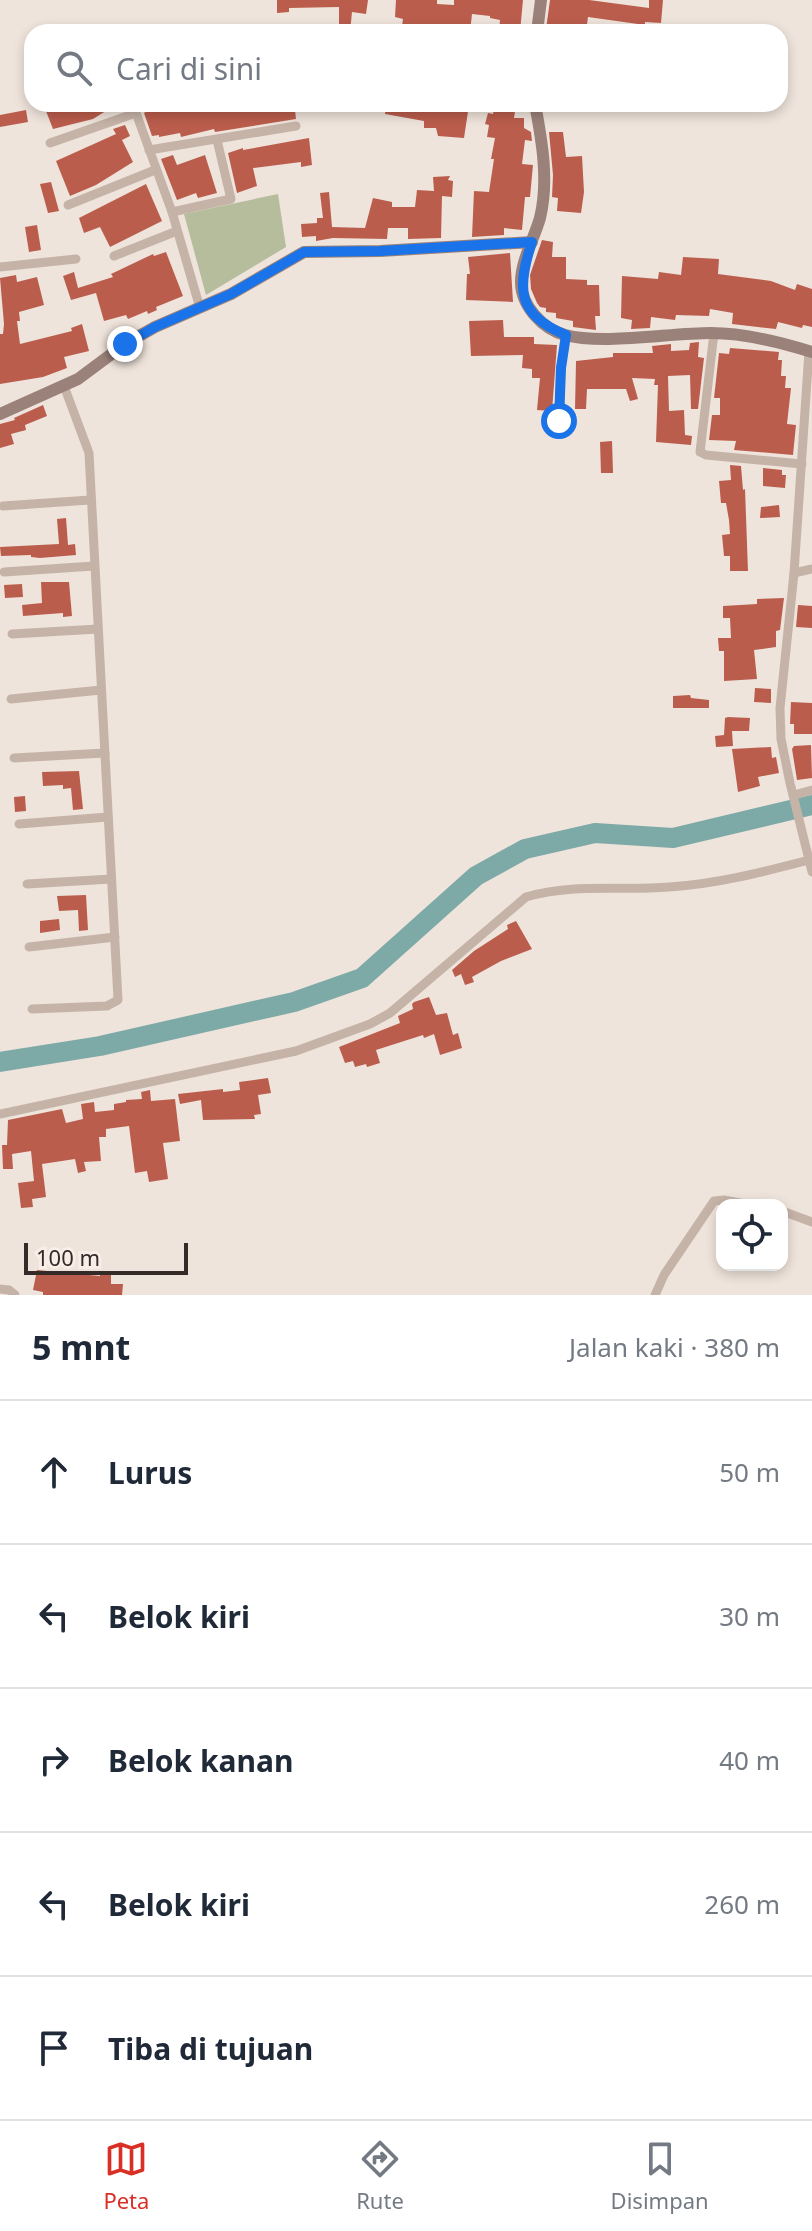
<!DOCTYPE html>
<html lang="id">
<meta charset="utf-8">
<style>
:root{--surface:#fff;--page:#f2f2f3;--text:#1f2937;--muted:#747a83;--line:#e0e1e3;--accent:#d93025}
body{margin:0;font-family:"Noto Sans",sans-serif;background:var(--page);color:var(--text)}
.controls{position:absolute;right:24px;bottom:24px;display:grid;overflow:hidden;border-radius:16px;box-shadow:0 4px 12px #0003}
.controls button{width:72px;height:72px;display:grid;place-items:center;padding:0;border:0;border-bottom:2px solid var(--line);background:var(--surface);color:var(--text);font:40px sans-serif}
.scale{position:absolute;left:24px;bottom:20px;width:164px;box-sizing:border-box;padding-left:8px;border:4px solid #342a28;border-top:0;font-size:22px;line-height:28px;white-space:nowrap;color:#342a28;-webkit-text-stroke:6px #f8eee7;paint-order:stroke}
.stop{position:absolute;width:24px;height:24px;margin:-18px;border:6px solid #1a73e8;border-radius:50%;background:#fff}
.stop.end{background:#1a73e8;border-color:#fff;box-shadow:0 2px 8px #0008}
.list{margin:0;padding:0;list-style:none}
h2{display:flex;justify-content:space-between;align-items:center;height:104px;margin:0;padding:0 32px;font-size:34px}
h2 small{font-size:26px;font-weight:400;color:var(--muted)}
.list li{display:grid;grid-template-columns:52px 1fr auto;gap:24px;align-items:center;box-sizing:border-box;height:144px;padding:0 32px;border-top:2px solid var(--line)}
.list b{display:block;font-size:30px;white-space:nowrap}
.list em{font-size:26px;font-style:normal;color:var(--muted)}
.icon{flex:none;width:44px;height:44px;fill:none;stroke:currentColor;stroke-width:2;stroke-linecap:round;stroke-linejoin:round}
.map{position:relative;flex:none;width:812px;height:1295px;overflow:hidden}
.search{position:absolute;background:var(--surface);box-shadow:0 4px 12px #0003;left:24px;right:24px;top:24px;height:88px;display:flex;align-items:center;gap:20px;box-sizing:border-box;padding:0 28px;border-radius:24px;color:var(--muted);font-size:30px}
.sheet{height:824px;background:var(--surface)}
nav{display:flex;justify-content:space-around;align-items:center;box-sizing:border-box;height:112px;border-top:2px solid var(--line);background:var(--surface);font-size:22px;color:var(--muted)}
nav a{display:grid;justify-items:center;gap:4px}
nav .on{color:var(--accent)}
.map>svg:first-child{display:block}
</style>
<div class="map">
<svg width="812" height="1295" viewBox="0 0 812 1295">
<rect width="100%" height="100%" fill="#efe4db"/>
<polygon fill="#b6bd9d" points="278,194 286,247 206,295 184,214"/>
<g fill="none" stroke-linecap="round" stroke-linejoin="round">
<polyline stroke="#7daaa7" stroke-width="20" points="0,1062 100,1046 294,1002 362,978 476,876 525,849 595,833 673,838 812,805"/>
</g>
<g fill="#bb5d4d">
<polygon points="277,0 368,0 366,14 352,12 350,32 339,32 339,7 289,8 289,12 277,13"/>
<polygon points="396,0 437,0 437,4 454,5 454,0 523,0 520,32 499,32 500,20 490,18 490,16 472,14 470,32 401,32 403,19 395,17"/>
<polygon points="550,0 589,0 649,8 649,0 663,0 661,23 645,22 645,25 588,17 586,32 546,29"/>
<polygon points="67,104 117,104 93,119 53,129 46,111"/>
<polygon points="157,104 266,104 266,106 287,104 288,111 295,110 296,119 215,132 214,129 181,137 180,133 159,137 159,135 152,136 144,113"/>
<polygon points="386,104 469,105 464,138 438,136 436,128 424,128 424,121 385,114"/>
<polygon points="495,104 516,105 514,118 524,118 524,128 531,132 532,141 525,140 522,164 533,165 530,197 525,197 522,230 504,228 504,235 472,237 474,191 489,192 494,159 491,159 495,138 487,137 489,125 485,124 488,113 493,114"/>
<polygon points="26,110 28,122 0,127 0,115"/>
<polygon points="125,125 130,136 122,140 133,162 96,185 70,196 56,161 116,134 113,129"/>
<polygon points="549,132 563,132 566,157 582,156 584,192 581,213 557,211 558,198 552,197 553,175"/>
<polygon points="309,138 312,165 301,167 301,162 253,168 257,186 237,193 228,153 243,148 243,150"/>
<polygon points="173,155 177,165 205,155 217,193 198,198 196,193 177,200 161,159"/>
<polygon points="450,176 448,180 453,181 452,197 442,196 441,238 408,239 408,228 388,228 387,239 333,238 316,241 316,236 302,237 301,224 317,223 317,218 323,218 320,193 329,192 332,227 365,228 373,198 392,202 392,207 415,207 417,190 434,191 433,177"/>
<polygon points="51,182 59,211 48,213 40,184"/>
<polygon points="146,184 162,221 110,247 100,227 84,233 79,218"/>
<polygon points="37,225 41,250 29,252 25,227"/>
<polygon points="542,240 553,242 552,257 566,257 566,279 587,280 587,285 599,285 600,316 595,316 596,330 573,327 573,321 556,318 556,313 546,312 546,308 540,307 537,303 531,289 530,275"/>
<polygon points="166,252 183,296 156,307 157,310 148,314 147,311 128,319 126,315 104,321 96,293 71,300 63,276 74,272 78,288 113,277 111,274 153,254 154,256"/>
<polygon points="510,253 513,302 466,300 467,274 470,274 468,257"/>
<polygon points="683,257 719,259 718,274 771,281 795,290 797,284 812,289 812,327 803,325 802,328 778,322 776,329 732,324 733,313 710,309 709,316 676,315 675,320 651,317 650,328 631,329 632,320 621,318 622,276 658,279 659,272 681,275"/>
<polygon points="16,275 17,282 37,277 44,305 19,312 20,321 17,321 20,344 72,331 71,328 82,324 89,351 64,357 67,368 43,377 0,384 0,334 3,334 4,324 0,278"/>
<polygon points="503,320 504,337 534,337 534,344 557,345 552,411 537,410 540,378 532,378 532,369 522,368 523,355 471,356 469,321"/>
<polygon points="699,342 698,357 704,358 698,409 691,409 690,375 668,376 669,411 684,410 685,435 692,436 691,445 656,442 658,385 654,385 655,379 632,378 638,399 630,401 626,389 587,389 586,409 575,409 576,361 613,357 613,353 653,353 652,346 671,344 671,351 689,350 690,343"/>
<polygon points="730,348 779,352 778,360 782,360 781,376 786,376 785,388 791,388 787,424 796,425 793,455 734,450 736,441 709,440 712,415 720,415 720,398 714,398 719,353 729,354"/>
<polygon points="43,405 47,416 25,425 26,430 11,434 14,444 0,448 0,424 15,420 14,418"/>
<polygon points="612,441 613,473 601,473 600,442"/>
<polygon points="730,465 741,466 743,490 745,489 748,571 730,571 730,556 724,556 722,535 730,534 729,520 726,503 721,503 719,481 731,480"/>
<polygon points="763,468 782,470 782,475 786,475 785,488 763,486"/>
<polygon points="779,505 780,517 760,518 761,507"/>
<polygon points="66,518 68,545 75,544 76,555 40,558 31,557 31,555 1,556 0,547 59,544 57,519"/>
<polygon points="41,582 69,582 72,616 63,617 63,613 23,616 22,605 42,603"/>
<polygon points="22,584 23,597 5,598 4,585"/>
<polygon points="784,598 780,630 776,631 776,647 754,650 757,679 724,681 724,651 719,651 718,638 731,638 730,618 723,618 723,606 757,604 757,599"/>
<polygon points="798,605 812,606 812,628 796,627"/>
<polygon points="755,688 771,689 771,703 754,702"/>
<polygon points="690,695 691,698 709,700 709,708 673,708 673,696"/>
<polygon points="791,702 812,703 812,734 794,734 794,724 790,724"/>
<polygon points="728,717 750,718 749,731 732,731 733,746 716,747 715,736 724,735 725,718"/>
<polygon points="811,745 812,778 797,780 792,749 794,746"/>
<polygon points="771,747 772,758 776,757 779,773 758,777 760,786 738,792 732,749"/>
<polygon points="79,771 83,809 73,810 71,788 63,789 63,785 43,786 42,772"/>
<polygon points="25,796 26,811 15,812 14,797"/>
<polygon points="86,895 88,930 79,931 78,910 59,911 57,896"/>
<polygon points="59,919 60,930 40,933 40,921"/>
<polygon points="516,921 532,949 501,961 472,977 474,982 465,985 461,974 455,977 452,970 474,951 508,929 507,925"/>
<polygon points="429,997 436,1015 447,1013 453,1035 458,1033 462,1048 440,1055 434,1034 424,1038 423,1035 376,1050 380,1063 367,1067 366,1064 355,1067 353,1061 345,1063 339,1047 400,1023 398,1016 413,1009 412,1004 414,1002"/>
<polygon points="268,1078 271,1093 258,1095 261,1114 254,1115 255,1119 203,1120 201,1100 180,1104 178,1094 223,1089 223,1092 240,1090 239,1082"/>
<polygon points="150,1090 151,1101 175,1099 180,1141 163,1143 168,1179 149,1182 147,1171 135,1173 129,1126 106,1129 106,1137 99,1137 101,1161 84,1162 86,1171 78,1173 75,1159 42,1164 46,1197 32,1199 33,1207 21,1208 18,1183 34,1181 31,1151 12,1154 13,1169 3,1169 2,1145 7,1145 8,1120 62,1109 66,1123 83,1119 81,1104 94,1102 95,1112 114,1110 114,1104 126,1102 126,1100 142,1099 141,1092"/>
<polygon points="37,1270 100,1276 100,1274 111,1273 111,1284 123,1284 122,1295 43,1295 43,1292 33,1290"/>
</g>
<g fill="none" stroke-linecap="round" stroke-linejoin="round">
<g stroke="#c6b3a8" stroke-width="9">
<polyline points="135,104 136,113 172,212 200,308"/>
<polyline points="50,143 136,113"/>
<polyline points="149,150 296,126"/>
<polyline points="68,205 155,170"/>
<polyline points="172,212 231,199 217,140"/>
<polyline points="114,256 177,231"/>
<polyline points="0,267 76,259"/>
<polyline points="714,333 700,452 706,455 802,464"/>
<polyline points="809,351 794,573 780,708 781,739 790,783 812,872"/>
<polyline points="559,421 561,368 566,335"/>
<polyline points="3,506 90,500"/>
<polyline points="4,572 94,566"/>
<polyline points="794,573 812,569"/>
<polyline points="12,634 98,629"/>
<polyline points="11,699 101,690"/>
<polyline points="14,758 105,753"/>
<polyline points="794,795 812,790"/>
<polyline points="19,824 108,817"/>
<polyline points="27,884 111,879"/>
<polyline points="29,947 115,937"/>
<polyline points="32,1009 107,1006 118,1000 89,453 64,386"/>
<path d="M0 1114 296 1051 370 1024 390 1013 526 897C572 883 621 891 669 887 717 884 763 872 809 860"/>
<polyline points="782,1211 812,1222"/>
<polyline points="0,1289 9,1290 15,1295"/>
<polyline points="655,1295 664,1275 714,1201 724,1200 750,1205"/>
</g>
<g stroke="#9a827a" stroke-width="12">
<polyline points="537,32 541,0"/>
<path d="M535 104C542 141 549 181 540 218 534 239 521 261 521 282 521 306 543 329 565 335 603 345 669 333 711 333 744 333 780 342 812 352"/>
<polyline points="0,414 78,379 125,344 155,327 231,294 304,252 380,251 532,242"/>
</g>
</g>
<g fill="none" stroke-linecap="round" stroke-linejoin="round">
<path stroke="#1a73e8" stroke-width="10" d="M125 344 155 327 231 294 304 252 380 251 532 242C517 287 516 315 566 335L561 368 559 421"/>
</g>
</svg>
<div class="controls">
<button><svg class="icon" aria-label="locate" viewBox="0 0 24 24"><circle cx="12" cy="12" r="6"/><path d="M12 2v4M12 18v4M2 12h4M18 12h4"/></svg></button>
</div>
<div class="scale">100 m</div>
<div class="stop" style="left:559px;top:421px"></div>
<div class="stop end" style="left:125px;top:344px"></div>
<div class="search"><svg class="icon" aria-label="search" viewBox="0 0 24 24"><circle cx="10" cy="10" r="6"/><path d="M15 15l6 6"/></svg>Cari di sini</div>
</div>
<section class="sheet">
<h2>5 mnt<small>Jalan kaki · 380 m</small></h2>
<ul class="list">
<li><svg class="icon" aria-label="ahead" viewBox="0 0 24 24"><path d="M12 20V5M6 11l6-6 6 6"/></svg><div><b>Lurus</b></div><em>50 m</em></li>
<li><svg class="icon" aria-label="left" viewBox="0 0 24 24"><path d="M17 20v-9H6M10 6l-5 5 5 5"/></svg><div><b>Belok kiri</b></div><em>30 m</em></li>
<li><svg class="icon" aria-label="right" viewBox="0 0 24 24"><path d="M7 20v-9h11M14 6l5 5-5 5"/></svg><div><b>Belok kanan</b></div><em>40 m</em></li>
<li><svg class="icon" aria-label="left" viewBox="0 0 24 24"><path d="M17 20v-9H6M10 6l-5 5 5 5"/></svg><div><b>Belok kiri</b></div><em>260 m</em></li>
<li><svg class="icon" aria-label="arrive" viewBox="0 0 24 24"><path d="M6 21V4h12l-3 4 3 4H6"/></svg><div><b>Tiba di tujuan</b></div></li>
</ul>
</section>
<nav>
<a class="on"><svg class="icon" aria-label="map" viewBox="0 0 24 24"><path d="M3 6l6-2 6 2 6-2v14l-6 2-6-2-6 2zM9 4v14M15 6v14"/></svg>Peta</a>
<a><svg class="icon" aria-label="directions" viewBox="0 0 24 24"><path d="M12 3l9 9-9 9-9-9zM9 14v-3h6M13 9l2 2-2 2"/></svg>Rute</a>
<a><svg class="icon" aria-label="saved" viewBox="0 0 24 24"><path d="M7 4h10v16l-5-4-5 4z"/></svg>Disimpan</a>
</nav>
